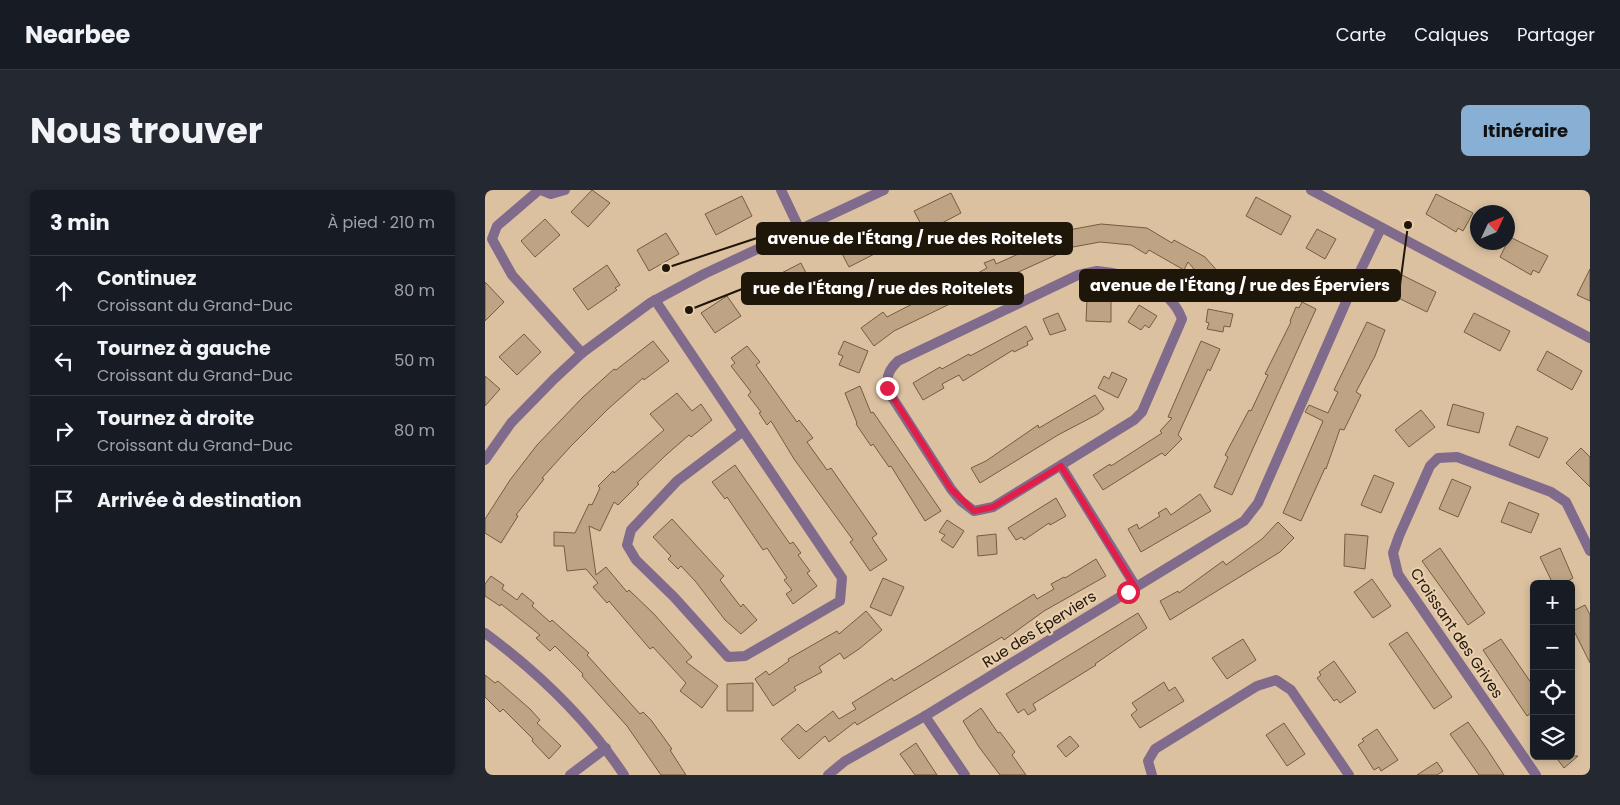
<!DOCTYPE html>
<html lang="fr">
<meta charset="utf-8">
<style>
:root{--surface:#171b24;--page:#242831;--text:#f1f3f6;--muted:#9ea1a6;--line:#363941;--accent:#88b0d5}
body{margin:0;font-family:Poppins,sans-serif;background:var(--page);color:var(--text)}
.controls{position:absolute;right:15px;bottom:15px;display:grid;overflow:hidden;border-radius:8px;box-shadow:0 2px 8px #0003}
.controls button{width:45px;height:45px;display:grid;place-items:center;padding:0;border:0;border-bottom:1px solid var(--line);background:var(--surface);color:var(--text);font:25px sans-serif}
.compass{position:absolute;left:985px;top:15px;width:45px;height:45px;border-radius:50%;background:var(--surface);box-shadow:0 2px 8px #0003;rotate:46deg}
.stop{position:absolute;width:15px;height:15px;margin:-11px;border:4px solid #e11d48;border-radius:50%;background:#fff}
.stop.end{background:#e11d48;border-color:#fff;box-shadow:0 1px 5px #0008}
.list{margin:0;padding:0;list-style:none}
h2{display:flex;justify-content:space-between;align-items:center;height:65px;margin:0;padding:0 20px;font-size:21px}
h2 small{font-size:16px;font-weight:400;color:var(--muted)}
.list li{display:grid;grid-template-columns:32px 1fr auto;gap:15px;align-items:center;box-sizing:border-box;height:70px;padding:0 20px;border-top:1px solid var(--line)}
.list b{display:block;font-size:19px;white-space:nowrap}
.list p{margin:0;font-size:16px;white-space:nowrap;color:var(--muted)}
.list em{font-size:16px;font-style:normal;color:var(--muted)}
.icon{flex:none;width:28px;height:28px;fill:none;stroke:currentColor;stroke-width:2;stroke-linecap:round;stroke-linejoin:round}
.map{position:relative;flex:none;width:1105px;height:585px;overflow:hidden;border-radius:8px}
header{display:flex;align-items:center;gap:30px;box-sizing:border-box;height:70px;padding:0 25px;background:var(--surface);border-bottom:1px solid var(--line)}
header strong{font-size:24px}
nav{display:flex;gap:28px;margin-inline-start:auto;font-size:18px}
.intro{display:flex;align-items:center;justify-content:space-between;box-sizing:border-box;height:120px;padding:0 30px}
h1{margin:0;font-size:35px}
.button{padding:12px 22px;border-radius:8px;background:var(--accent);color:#111;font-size:18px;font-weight:700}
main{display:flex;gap:30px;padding:0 30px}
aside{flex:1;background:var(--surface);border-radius:8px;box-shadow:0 2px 8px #0003}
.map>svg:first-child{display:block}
</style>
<header>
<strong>Nearbee</strong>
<nav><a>Carte</a><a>Calques</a><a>Partager</a></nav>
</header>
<div class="intro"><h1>Nous trouver</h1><a class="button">Itinéraire</a></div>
<main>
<aside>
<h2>3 min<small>À pied · 210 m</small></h2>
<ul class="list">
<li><svg class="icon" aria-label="ahead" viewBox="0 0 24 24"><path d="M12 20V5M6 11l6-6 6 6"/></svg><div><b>Continuez</b><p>Croissant du Grand-Duc</p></div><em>80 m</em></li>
<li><svg class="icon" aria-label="left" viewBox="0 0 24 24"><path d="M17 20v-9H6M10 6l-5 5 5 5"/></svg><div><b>Tournez à gauche</b><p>Croissant du Grand-Duc</p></div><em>50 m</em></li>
<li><svg class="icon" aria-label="right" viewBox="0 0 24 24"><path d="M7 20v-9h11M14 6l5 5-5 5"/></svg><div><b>Tournez à droite</b><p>Croissant du Grand-Duc</p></div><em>80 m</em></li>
<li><svg class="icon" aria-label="arrive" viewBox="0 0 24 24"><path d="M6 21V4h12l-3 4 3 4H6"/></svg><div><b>Arrivée à destination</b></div></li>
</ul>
</aside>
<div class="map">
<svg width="1105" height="585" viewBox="0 0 1105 585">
<rect width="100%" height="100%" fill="#dbc1a0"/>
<g fill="#bea484" stroke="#745d3f">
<polygon points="107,0 125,13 103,37 86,22"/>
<polygon points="466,3 476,23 440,42 429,21"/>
<polygon points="951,4 988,23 978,41 973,38 971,42 941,24"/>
<polygon points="257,6 267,26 231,45 220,24"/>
<polygon points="771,7 806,26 796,45 761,26"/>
<polygon points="60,29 75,45 50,67 36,51"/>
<polygon points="616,34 662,38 687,53 689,50 720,67 742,92 726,106 715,94 719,91 703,72 699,80 664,60 661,64 646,55 615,52 588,57 560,70 518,89 520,99 514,102 510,95 473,110 409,141 389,156 376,138 398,122 402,127 439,108 446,101 478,86 480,90 502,78 499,73 509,69 511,74 589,39"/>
<polygon points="391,38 401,58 364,77 354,58"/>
<polygon points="832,39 851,49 840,69 821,58"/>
<polygon points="181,43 194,64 164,81 152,60"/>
<polygon points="1025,47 1063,66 1054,83 1048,80 1046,85 1015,67"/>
<polygon points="316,73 326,93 290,112 279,92"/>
<polygon points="122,75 135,95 130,98 132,100 103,120 88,99"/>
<polygon points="1105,79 1105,111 1092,105"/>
<polygon points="915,84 951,102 942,122 905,104"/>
<polygon points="0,92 19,112 0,131"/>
<polygon points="242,106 256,126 230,143 216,123"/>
<polygon points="602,109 626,110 626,132 601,131"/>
<polygon points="817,112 831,119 747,305 729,297 743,267 740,265 764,220 766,221 783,185 780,184 806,132 805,131 811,117 814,118"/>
<polygon points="654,115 672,126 664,138 660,135 656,140 643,132"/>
<polygon points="723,119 748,124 745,137 739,136 738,142 722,139 724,133 721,132"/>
<polygon points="573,123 581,140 565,145 558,129"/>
<polygon points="989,123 1025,141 1015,161 979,142"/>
<polygon points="882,132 900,140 890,166 871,202 876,205 859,240 855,239 841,279 840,278 816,331 798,323 838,231 820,222 824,215 843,223 853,202 849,200"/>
<polygon points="541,136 548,149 542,152 543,155 529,162 528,160 478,191 474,185 457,194 459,198 438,210 428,193 455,177 457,179 484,164 485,166"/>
<polygon points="39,144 56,162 32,185 14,167"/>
<polygon points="168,151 184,171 159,190 158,188 123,219 85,257 57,288 59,289 31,325 33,326 16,353 0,343 0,329 25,290 52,255 98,207 129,179 131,180"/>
<polygon points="359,151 383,161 374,183 354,175 358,166 353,164"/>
<polygon points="716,151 735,159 725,181 723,179 693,245 697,249 680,266 677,263 618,300 608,285 625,274 626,276 677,243 675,241 687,228 683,227"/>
<polygon points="262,156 275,172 271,175 312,232 314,230 328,248 322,252 342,280 346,278 392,344 387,348 402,370 385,381 365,352 368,350 309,269 286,231 282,235 274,223 276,222 263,205 266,202 246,176 250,173 246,168"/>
<polygon points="1062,161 1097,181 1087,200 1052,180"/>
<polygon points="627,182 642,189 633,208 613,198 619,186 624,189"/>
<polygon points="0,186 15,199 0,216"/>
<polygon points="375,196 386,223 388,222 456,321 440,331 406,276 404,277 388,254 386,256 371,234 372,233 360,203"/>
<polygon points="192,203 207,221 216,214 227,230 206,247 204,245 181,265 152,293 154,294 133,315 129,312 115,341 104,336 111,385 121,377 142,402 144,400 169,424 207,467 201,472 233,496 217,518 195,501 201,493 168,457 165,459 124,411 122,413 108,397 113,393 101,379 82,381 79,356 69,356 69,342 90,343 104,314 107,315 115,298 113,296 128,281 129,283 179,240 165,224"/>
<polygon points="610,205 619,219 613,224 573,245 495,293 486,278 501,271 553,235 554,238"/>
<polygon points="968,214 999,223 994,243 962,235"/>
<polygon points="936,220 950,237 924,257 910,240"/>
<polygon points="1032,236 1063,248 1054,268 1024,255"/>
<polygon points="1096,258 1105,267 1105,297 1081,273"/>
<polygon points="250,275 305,354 308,352 316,363 313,365 325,381 322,383 332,396 308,414 301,404 307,400 299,390 302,388 282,358 278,360 242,307 240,309 227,292"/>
<polygon points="889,285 909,293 896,323 876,315"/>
<polygon points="967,289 986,297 973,327 954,319"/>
<polygon points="715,304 726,321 656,362 643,339 652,334 654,339 675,326 673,323 681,318 686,325"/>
<polygon points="571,308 581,326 565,335 564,333 539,350 537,347 531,350 523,338"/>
<polygon points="1024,312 1054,324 1046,343 1016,332"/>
<polygon points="187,329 239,386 235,390 256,417 258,414 272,430 256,444 240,430 211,392 196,376 193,379 183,369 186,366 168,347"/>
<polygon points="462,330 479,341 468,358 456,350 460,345 454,342"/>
<polygon points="793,332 809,348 795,362 685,430 675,411 693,401 694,403 738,371 741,375 777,349"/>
<polygon points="511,344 512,364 493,366 492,346"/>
<polygon points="860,344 883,346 880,379 859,376"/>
<polygon points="955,358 1000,423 983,435 937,371"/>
<polygon points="1075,358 1088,388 1077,394 1068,394 1055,367"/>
<polygon points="611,369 621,386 559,421 519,450 517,447 390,524 372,535 370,532 344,552 340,546 314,569 296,549 313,534 321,542 348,521 354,529 371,519 367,513 407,488 409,491 437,474 549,404 552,409 569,399 566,394 579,387 580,388"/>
<polygon points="6,386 19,395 17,399 32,410 37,403 49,413 47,416 65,432 67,430 104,463 102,465 155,524 158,522 166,530 187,559 185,560 201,585 176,585 142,536 97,486 98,484 70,456 65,461 51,448 55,445 16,414 15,416 0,406 0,394"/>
<polygon points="398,388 419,397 406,426 385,417"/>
<polygon points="887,389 906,416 888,428 869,402"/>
<polygon points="1100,415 1105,425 1105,473 1086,435 1086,422"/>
<polygon points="381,421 397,440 374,459 359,469 355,463 334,477 337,482 309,497 311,500 288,516 270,489 281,481 284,485 304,471 303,469 352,441 354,444"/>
<polygon points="653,423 662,438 610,474 611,475 548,514 551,520 543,525 539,519 533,523 521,504"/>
<polygon points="922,442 967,507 949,519 904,454"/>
<polygon points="758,449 771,470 742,489 727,468"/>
<polygon points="1016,449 1049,497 1049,521 1042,526 998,460"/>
<polygon points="849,471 871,502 855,513 852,509 849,511 832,488 836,485 834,482"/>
<polygon points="0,485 10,493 13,491 45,519 55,530 52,533 76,556 64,569 47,551 48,549 18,519 15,522 0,507"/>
<polygon points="679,492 684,501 690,497 699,511 655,538 646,525 652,520 647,513"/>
<polygon points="268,493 268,521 242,521 242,494"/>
<polygon points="496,518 513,543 515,542 530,562 527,565 541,585 515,585 494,557 478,531"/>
<polygon points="983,532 1002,559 1019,585 994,585 965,544"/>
<polygon points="799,533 820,564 802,576 781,545"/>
<polygon points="892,539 913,570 896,581 894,577 889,580 873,555 879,551 877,549"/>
<polygon points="585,546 594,556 581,567 572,556"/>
<polygon points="431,553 452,585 430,585 415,564"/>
<polygon points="1070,566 1093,566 1079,578"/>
<polygon points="952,572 958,581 952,585 932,585"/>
</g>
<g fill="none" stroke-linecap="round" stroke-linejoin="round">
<g stroke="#806b8d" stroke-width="10">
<polyline points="54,0 12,36 7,49 27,85 97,163"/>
<polyline points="56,0 66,4 80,0"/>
<polyline points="296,0 315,40"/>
<polyline points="826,0 1105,148"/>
<path d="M612 81C644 84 685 96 697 129L657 222 649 230 508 317 489 321 476 311 466 299 407 207C399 193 401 182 413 171L593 85Z"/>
<polyline points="170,110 357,388 355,411 260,466 243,467 189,407 151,370 142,355 146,340 192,291 257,242"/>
<polyline points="0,270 26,233 69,189 97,163 165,113 219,84 399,0"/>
<polyline points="576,276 651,397"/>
<path d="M0 443C54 483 102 529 139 585"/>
<polyline points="440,526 480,585"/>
<polyline points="85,585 121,558"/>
<polyline points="343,585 360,571 440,526 759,331 773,313 868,96 896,38"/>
<polyline points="667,585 663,571 670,559 772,496 791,490 806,500 864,585"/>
<polyline points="1051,585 913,384 908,363 914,346 945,276 953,268 972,267 1066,302 1081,312 1105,361"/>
</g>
</g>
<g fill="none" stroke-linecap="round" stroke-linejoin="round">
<polyline stroke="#e11d48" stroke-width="6" points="402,198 466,299 489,321 508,317 576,276 650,397 643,402"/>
</g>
<g text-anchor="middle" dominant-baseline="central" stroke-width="4.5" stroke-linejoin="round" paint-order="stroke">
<g font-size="15" fill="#1f160a" stroke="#e9cead">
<text transform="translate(554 439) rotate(-32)">Rue des Éperviers</text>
<text transform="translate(972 443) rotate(56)">Croissant des Grives</text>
</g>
</g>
<path fill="none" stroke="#1f160a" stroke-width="2" d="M181 78L272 48M923 35L915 95M204 120L257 99"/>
<g fill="#1f160a" stroke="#e9cead" stroke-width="2">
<circle cx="181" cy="78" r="5"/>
<circle cx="923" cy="35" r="5"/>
<circle cx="204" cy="120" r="5"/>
</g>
<g fill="#1f160a" stroke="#1f160a" stroke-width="2">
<rect x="272" y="33" width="315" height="31" rx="5"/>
<rect x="595" y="80" width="320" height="31" rx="5"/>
<rect x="257" y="83" width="281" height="31" rx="5"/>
</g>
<g font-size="16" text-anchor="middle" font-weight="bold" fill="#fff">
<text x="430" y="54">avenue de l'Étang / rue des Roitelets</text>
<text x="755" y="101">avenue de l'Étang / rue des Éperviers</text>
<text x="398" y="104">rue de l'Étang / rue des Roitelets</text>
</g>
</svg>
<div class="controls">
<button>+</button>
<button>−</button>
<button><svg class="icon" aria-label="locate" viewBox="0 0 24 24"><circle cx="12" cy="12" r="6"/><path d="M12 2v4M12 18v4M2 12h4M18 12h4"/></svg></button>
<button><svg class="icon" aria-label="layers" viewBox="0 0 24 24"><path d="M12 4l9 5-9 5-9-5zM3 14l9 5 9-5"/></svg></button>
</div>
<svg class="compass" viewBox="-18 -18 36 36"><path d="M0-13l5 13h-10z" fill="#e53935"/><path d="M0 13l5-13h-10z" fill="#9ea1a6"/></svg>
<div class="stop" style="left:643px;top:402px"></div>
<div class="stop end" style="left:402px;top:198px"></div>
</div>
</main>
